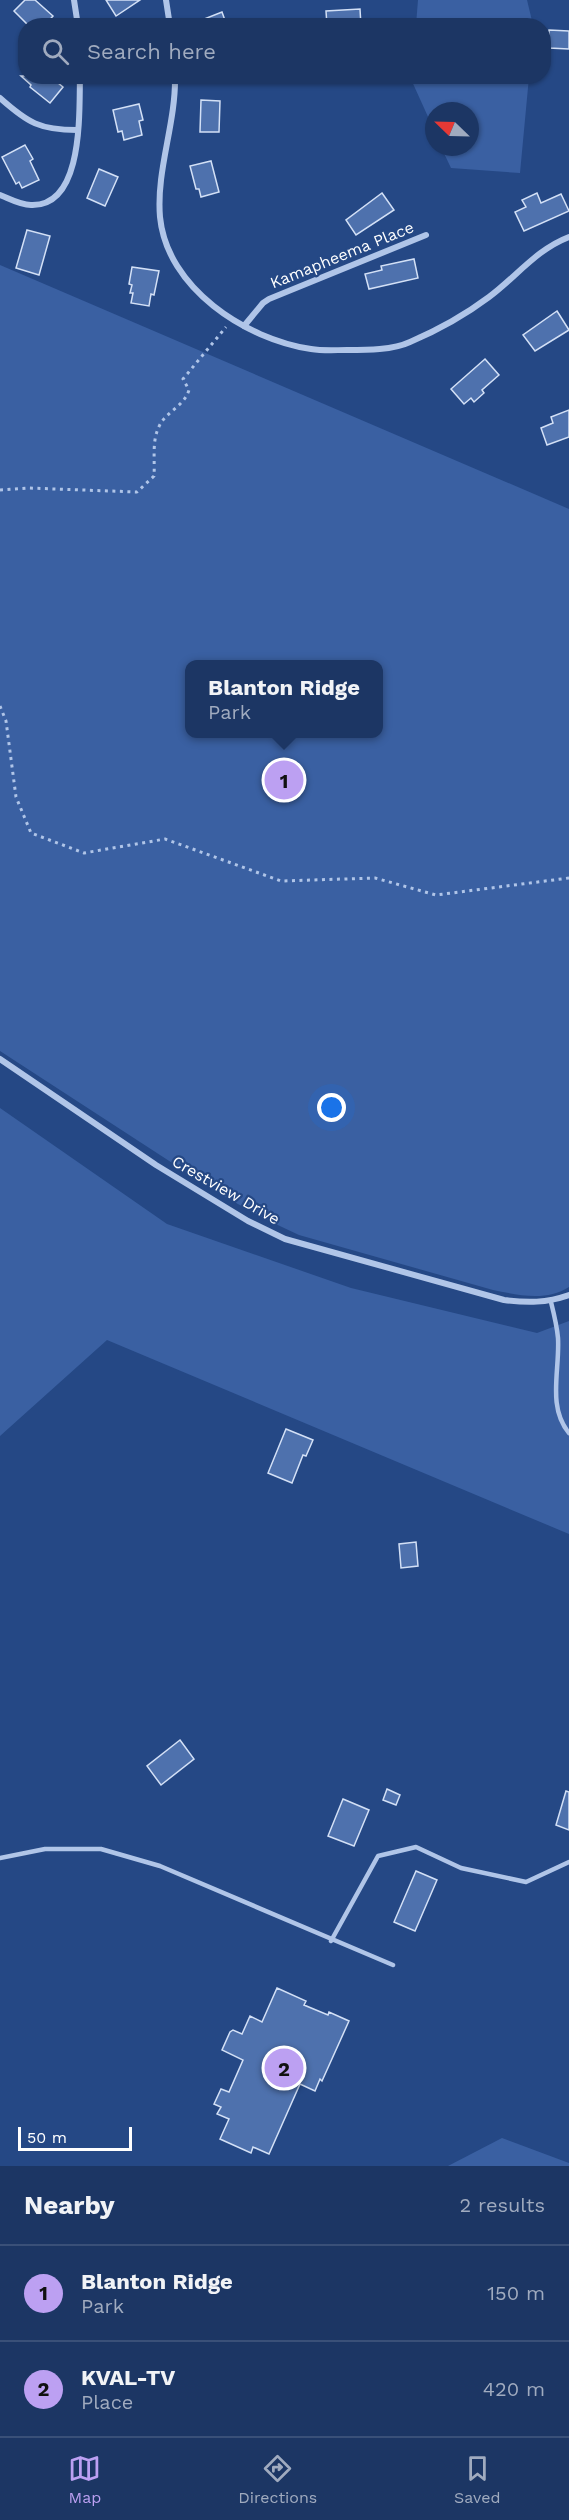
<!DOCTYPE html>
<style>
:root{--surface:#1c3664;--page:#253e6a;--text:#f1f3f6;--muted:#a0abbf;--line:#3a5078;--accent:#bca0f2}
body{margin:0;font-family:"Work Sans",sans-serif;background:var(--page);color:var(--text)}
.compass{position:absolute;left:425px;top:102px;width:54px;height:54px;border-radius:50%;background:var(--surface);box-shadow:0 2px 4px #0004;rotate:293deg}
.scale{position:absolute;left:18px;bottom:15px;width:114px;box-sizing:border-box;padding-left:6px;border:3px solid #fff;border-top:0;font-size:16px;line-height:21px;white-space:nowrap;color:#fff;-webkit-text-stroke:4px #254885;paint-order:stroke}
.you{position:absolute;left:332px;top:1108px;width:21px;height:21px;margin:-15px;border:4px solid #fff;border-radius:50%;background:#1a73e8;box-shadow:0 0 0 9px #1a73e833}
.badge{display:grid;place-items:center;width:39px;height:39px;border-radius:50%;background:var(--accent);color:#111;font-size:20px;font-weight:700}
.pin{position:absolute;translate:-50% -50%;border:3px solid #fff;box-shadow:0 2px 6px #0006}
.popup{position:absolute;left:185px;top:660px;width:198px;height:78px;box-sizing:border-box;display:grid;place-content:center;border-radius:12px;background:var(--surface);filter:drop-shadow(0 2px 4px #0005);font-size:20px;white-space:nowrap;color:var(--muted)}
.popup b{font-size:22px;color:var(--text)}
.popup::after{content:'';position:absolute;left:50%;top:100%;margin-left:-12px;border:12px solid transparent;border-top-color:var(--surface)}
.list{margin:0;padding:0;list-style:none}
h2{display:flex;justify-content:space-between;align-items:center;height:78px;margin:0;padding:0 24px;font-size:26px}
h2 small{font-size:20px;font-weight:400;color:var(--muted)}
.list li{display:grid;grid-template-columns:39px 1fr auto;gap:18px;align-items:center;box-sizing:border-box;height:96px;padding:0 24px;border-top:2px solid var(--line)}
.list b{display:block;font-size:22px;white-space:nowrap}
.list p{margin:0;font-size:20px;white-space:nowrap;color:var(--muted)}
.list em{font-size:20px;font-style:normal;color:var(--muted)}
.icon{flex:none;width:33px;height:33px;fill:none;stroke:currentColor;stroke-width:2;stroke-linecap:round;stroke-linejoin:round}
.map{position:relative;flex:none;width:569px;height:2166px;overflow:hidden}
.search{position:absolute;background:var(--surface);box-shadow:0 2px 4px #0004;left:18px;right:18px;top:18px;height:66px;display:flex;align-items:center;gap:15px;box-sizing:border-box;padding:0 21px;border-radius:24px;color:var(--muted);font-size:22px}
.sheet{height:270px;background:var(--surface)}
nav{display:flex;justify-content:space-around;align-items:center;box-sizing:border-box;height:84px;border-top:2px solid var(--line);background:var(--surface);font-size:16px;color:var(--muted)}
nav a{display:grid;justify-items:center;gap:3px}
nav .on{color:var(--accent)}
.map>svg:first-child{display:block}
</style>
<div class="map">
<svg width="569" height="2166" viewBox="0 0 569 2166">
<rect width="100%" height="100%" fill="#254885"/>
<g fill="#3a60a2" fill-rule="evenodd">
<polygon points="418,0 527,0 533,25 416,25"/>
<polygon points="410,77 529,77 520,173 451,168 441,147 470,147 470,111 434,111 434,130"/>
<path d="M0 265 569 509V1287C546 1302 518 1295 493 1290L299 1235 265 1219 220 1194 0 1051ZM378 664V734H190V664Z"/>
<polygon points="0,1108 167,1224 351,1288 537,1333 569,1321 569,1534 107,1340 0,1436"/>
<polygon points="502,2138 569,2163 569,2166 448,2166"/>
</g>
<g fill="#4e71ad" stroke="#d3e0f6" stroke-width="1.5">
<polygon points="25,0 35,0 53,16 44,26 29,26 14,11"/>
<polygon points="106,0 140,0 116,16"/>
<polygon points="360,9 361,26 327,26 326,11"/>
<polygon points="222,12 227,26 189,26 189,25"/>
<polygon points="549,30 569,31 569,49 549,48"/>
<polygon points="21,76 61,76 57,82 63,87 50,103 30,87 31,85"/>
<polygon points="201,100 220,101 219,132 200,132"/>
<polygon points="139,104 143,120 139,121 142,135 124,140 122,131 118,132 113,110"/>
<polygon points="25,145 33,159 30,161 39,180 22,188 19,182 16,184 2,157"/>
<polygon points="211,161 219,192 201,197 199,189 196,189 190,166"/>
<polygon points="99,169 118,177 105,206 87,198"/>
<polygon points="382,193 394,210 356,235 346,220"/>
<polygon points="537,193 541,203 561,194 569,211 524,231 515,212 526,207 522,200"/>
<polygon points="27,230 50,236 39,275 16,268"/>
<polygon points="414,259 418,278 369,289 365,274 382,270 381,266"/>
<polygon points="132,267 159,271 154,295 151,294 149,306 131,303 133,293 130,293 132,285 129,284"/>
<polygon points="557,311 569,330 535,351 523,335"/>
<polygon points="485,359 499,375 482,390 484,393 474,402 471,398 464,404 451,389"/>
<polygon points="569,410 569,437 547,445 541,428 553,423 551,417"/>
<polygon points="286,1429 313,1440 306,1456 303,1455 292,1483 268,1473"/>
<polygon points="416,1542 418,1566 401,1568 399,1544"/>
<polygon points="180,1740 194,1759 161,1785 147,1766"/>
<polygon points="387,1789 400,1795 396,1805 383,1800"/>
<polygon points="566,1791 569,1792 569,1830 556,1825"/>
<polygon points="343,1799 369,1810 354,1846 328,1836"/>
<polygon points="416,1871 437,1880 415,1931 394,1922"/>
<polygon points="277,1988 306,2001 304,2005 328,2015 329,2012 349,2021 322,2081 320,2079 315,2091 300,2084 269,2154 253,2147 251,2153 220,2139 229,2119 217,2114 221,2107 214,2104 221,2089 229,2092 243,2060 222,2050 230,2032 233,2030 242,2034 250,2016 262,2022"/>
</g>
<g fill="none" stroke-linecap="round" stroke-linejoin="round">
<g stroke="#b0c5e8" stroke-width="3" stroke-dasharray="3 4.5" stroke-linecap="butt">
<path d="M0 490 28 488 137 492 154 476C155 462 152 442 158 429 164 412 184 407 189 390L183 379 226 327"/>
<polyline points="0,706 6,721 16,797 31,833 84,853 165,839 281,881 375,878 436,895 569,878"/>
</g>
<g stroke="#b0c5e8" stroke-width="4.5">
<path d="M551 1302C554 1314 557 1326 558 1338 560 1370 547 1407 569 1433"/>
<polyline points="0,1858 45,1849 101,1849 160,1866 393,1965"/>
<polyline points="331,1941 378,1856 416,1847 461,1868 526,1882 569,1862"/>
</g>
<g stroke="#b0c5e8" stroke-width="6">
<polyline points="74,0 78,26"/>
<polyline points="166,0 170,26"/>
<path d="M175 76C176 124 156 170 160 217 167 288 245 339 311 349 323 351 335 350 347 350 367 350 393 350 410 342 438 330 465 315 489 297 516 277 537 249 569 237"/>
<path d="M0 98C28 123 40 130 77 130"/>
<path d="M0 195C10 199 20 205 31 205 84 207 79 112 80 76"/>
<polyline points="244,326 263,303 269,299 426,235"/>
<path d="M0 1059 156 1165 248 1221 285 1239 504 1300C528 1303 546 1303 569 1295"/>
</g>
</g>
<g text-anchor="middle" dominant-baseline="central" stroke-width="4.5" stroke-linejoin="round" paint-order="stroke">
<g font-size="16" fill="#fff" stroke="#254885">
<text transform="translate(342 255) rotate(-22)">Kamapheema Place</text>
<text transform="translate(226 1190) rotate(30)">Crestview Drive</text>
</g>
</g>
</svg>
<svg class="compass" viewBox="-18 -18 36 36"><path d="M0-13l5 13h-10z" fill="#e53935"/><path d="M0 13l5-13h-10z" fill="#a0abbf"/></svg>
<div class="scale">50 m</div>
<div class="you"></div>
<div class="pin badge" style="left:284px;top:780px">1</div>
<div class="popup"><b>Blanton Ridge</b>Park</div>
<div class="pin badge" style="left:284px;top:2068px">2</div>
<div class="search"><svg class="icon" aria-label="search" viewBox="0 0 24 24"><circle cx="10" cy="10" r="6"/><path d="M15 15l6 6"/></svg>Search here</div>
</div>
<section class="sheet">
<h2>Nearby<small>2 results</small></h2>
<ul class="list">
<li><span class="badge">1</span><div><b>Blanton Ridge</b><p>Park</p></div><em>150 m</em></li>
<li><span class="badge">2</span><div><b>KVAL-TV</b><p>Place</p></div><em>420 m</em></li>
</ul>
</section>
<nav>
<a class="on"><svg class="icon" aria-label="map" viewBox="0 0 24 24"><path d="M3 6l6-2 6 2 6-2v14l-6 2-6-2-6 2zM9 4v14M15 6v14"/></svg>Map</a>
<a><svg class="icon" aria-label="directions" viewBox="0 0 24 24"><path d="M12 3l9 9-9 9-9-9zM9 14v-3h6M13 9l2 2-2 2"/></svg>Directions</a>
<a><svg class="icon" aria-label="saved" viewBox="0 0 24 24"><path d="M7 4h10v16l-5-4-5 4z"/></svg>Saved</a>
</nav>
